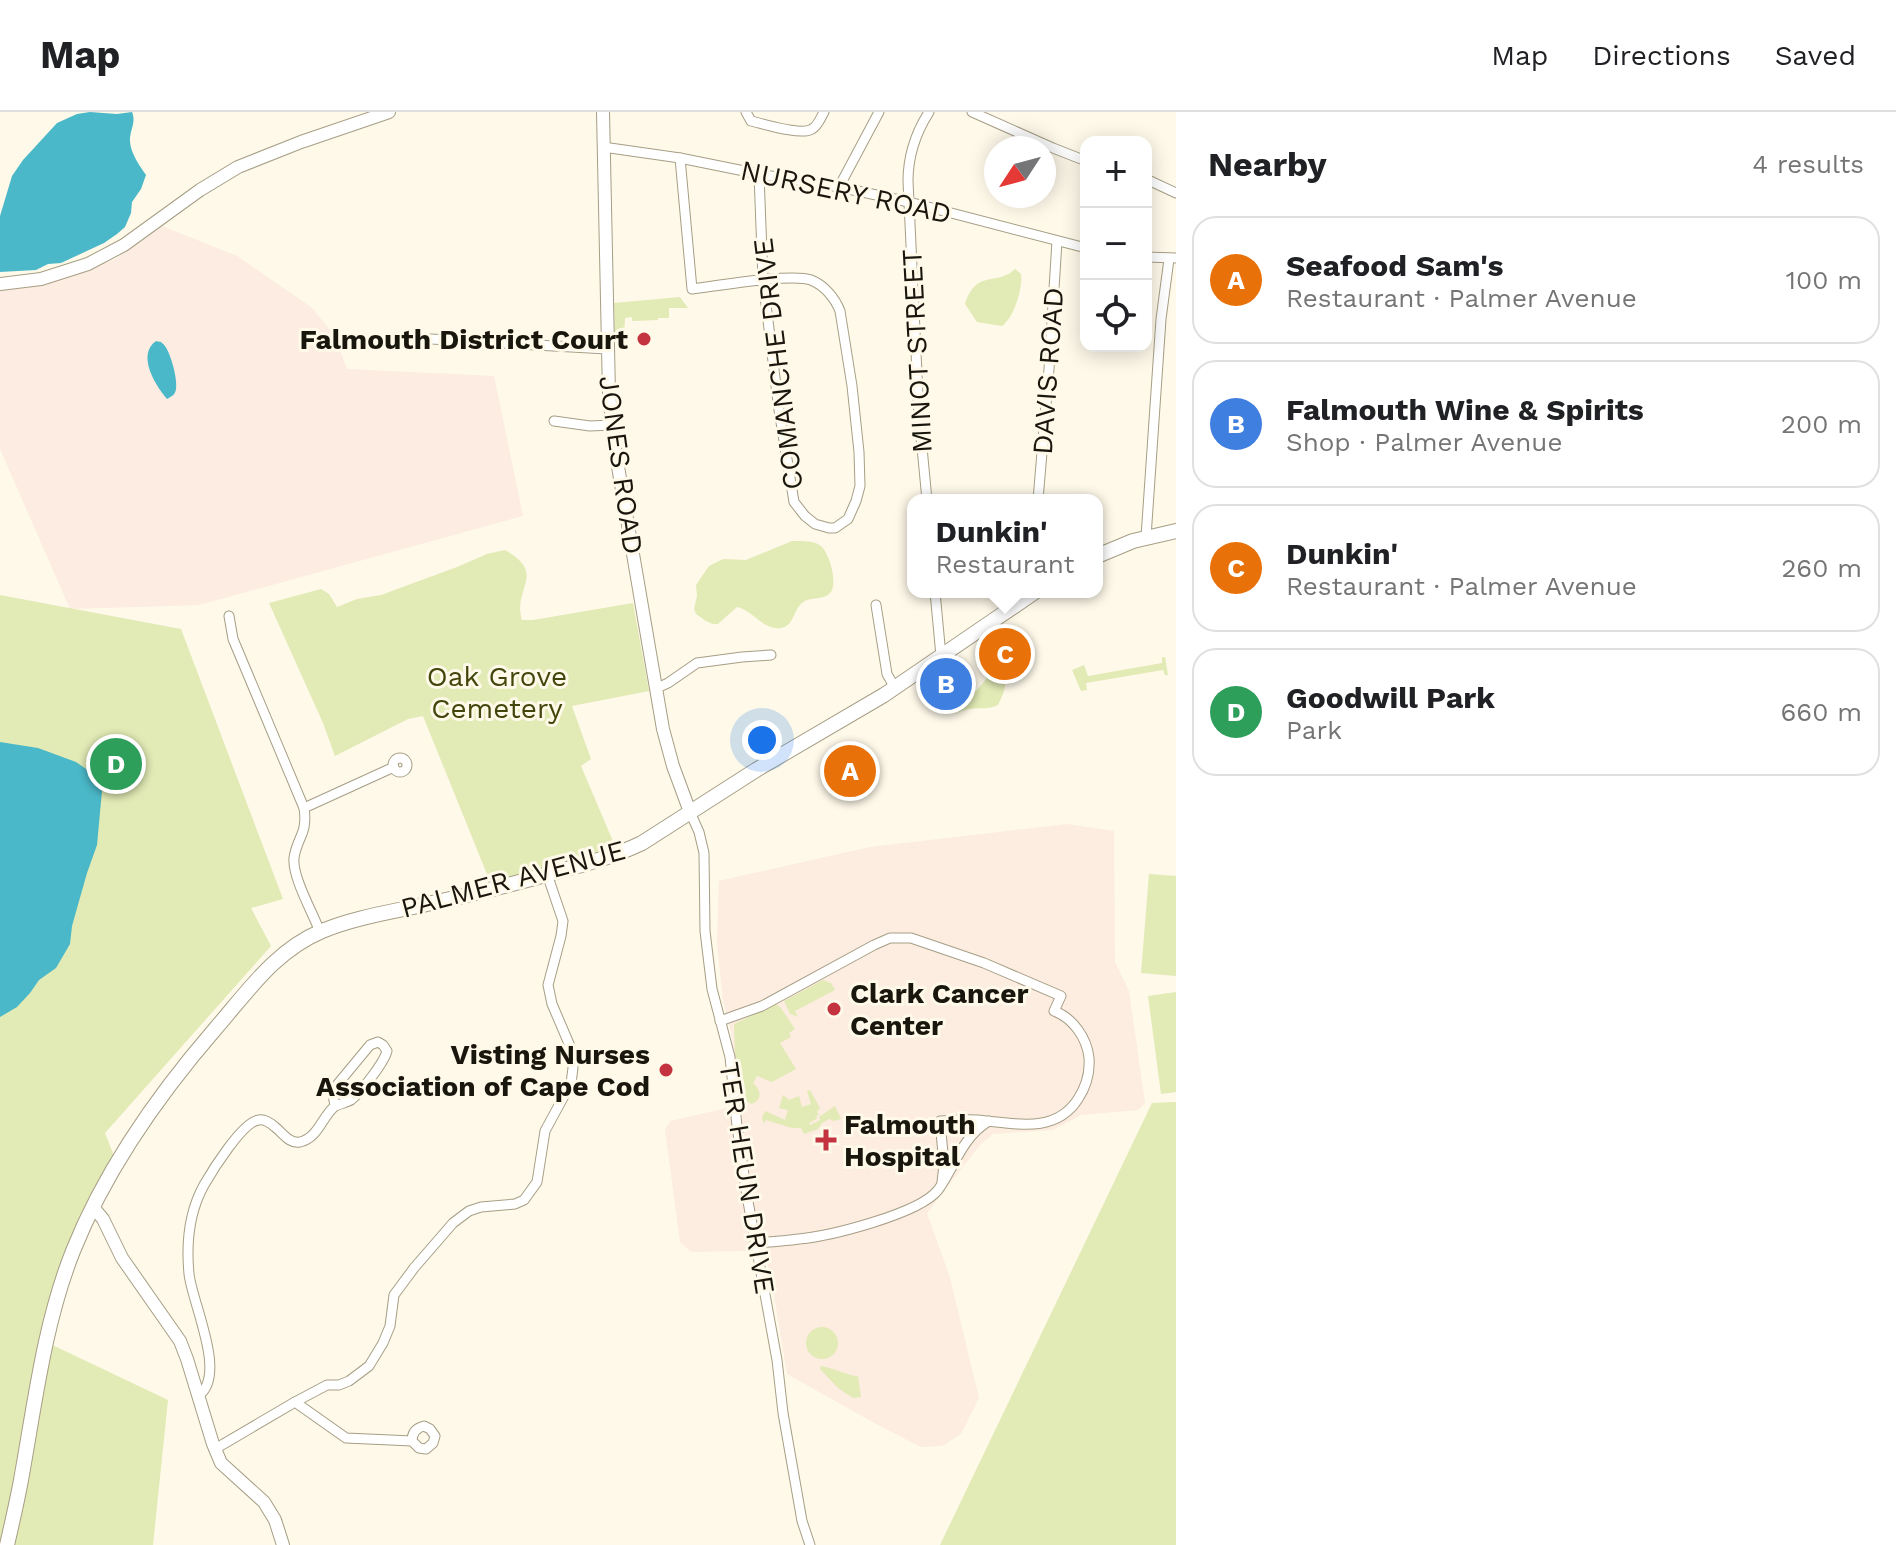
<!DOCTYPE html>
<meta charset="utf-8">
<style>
:root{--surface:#fff;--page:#f6f6f6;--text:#202124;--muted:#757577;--line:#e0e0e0;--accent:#b45309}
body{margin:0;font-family:"Work Sans",sans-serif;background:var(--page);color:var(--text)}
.controls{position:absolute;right:24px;top:24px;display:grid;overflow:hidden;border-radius:16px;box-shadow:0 4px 20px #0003}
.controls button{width:72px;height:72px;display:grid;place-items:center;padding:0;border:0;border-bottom:2px solid var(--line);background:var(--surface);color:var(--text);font:40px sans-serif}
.compass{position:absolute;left:984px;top:24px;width:72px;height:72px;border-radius:50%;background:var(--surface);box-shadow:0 4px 20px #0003;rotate:234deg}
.you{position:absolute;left:762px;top:628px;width:28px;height:28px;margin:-20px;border:6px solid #fff;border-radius:50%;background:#1a73e8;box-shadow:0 0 0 12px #1a73e833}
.badge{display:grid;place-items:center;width:52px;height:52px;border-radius:50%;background:var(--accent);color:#fff;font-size:26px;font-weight:700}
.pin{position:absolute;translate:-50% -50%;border:4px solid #fff;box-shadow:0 2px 8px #0006}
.popup{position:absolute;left:907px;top:382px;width:196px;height:104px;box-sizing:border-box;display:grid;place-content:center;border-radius:16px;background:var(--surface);filter:drop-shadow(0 2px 6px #0005);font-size:26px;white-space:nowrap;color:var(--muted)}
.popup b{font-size:30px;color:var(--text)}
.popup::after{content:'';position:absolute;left:50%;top:100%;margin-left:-16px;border:16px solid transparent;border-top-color:var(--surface)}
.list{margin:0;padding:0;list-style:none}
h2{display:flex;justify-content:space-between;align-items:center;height:104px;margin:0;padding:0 32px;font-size:34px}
h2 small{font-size:26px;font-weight:400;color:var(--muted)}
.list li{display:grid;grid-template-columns:52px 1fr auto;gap:24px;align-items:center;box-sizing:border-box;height:128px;margin:0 16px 16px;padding:0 16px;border:2px solid var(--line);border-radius:24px}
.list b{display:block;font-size:30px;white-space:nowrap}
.list p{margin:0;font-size:26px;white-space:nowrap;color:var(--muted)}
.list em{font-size:26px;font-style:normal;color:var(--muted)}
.icon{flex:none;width:44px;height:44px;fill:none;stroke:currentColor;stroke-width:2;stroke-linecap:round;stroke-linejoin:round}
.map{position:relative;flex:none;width:1176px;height:1433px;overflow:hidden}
header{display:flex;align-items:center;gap:48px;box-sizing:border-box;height:112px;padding:0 40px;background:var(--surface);border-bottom:2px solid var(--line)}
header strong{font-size:38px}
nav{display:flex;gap:44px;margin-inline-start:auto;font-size:28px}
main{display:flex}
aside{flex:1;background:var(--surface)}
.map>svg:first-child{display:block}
</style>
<header>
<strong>Map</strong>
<nav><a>Map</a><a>Directions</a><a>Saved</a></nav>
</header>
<main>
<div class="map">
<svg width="1176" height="1433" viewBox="0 0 1176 1433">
<rect width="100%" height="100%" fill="#fef9e9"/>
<polygon fill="#fdece1" points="162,114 237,144 311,195 334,223 347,257 494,264 523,404 199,493 70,497 0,337 0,176 114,148"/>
<polygon fill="#fdece0" points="1067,712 1114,719 1115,850 1129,879 1145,991 1138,998 1081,1003 1053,1018 993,1022 980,1033 927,1101 950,1166 979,1286 961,1322 942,1334 921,1335 878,1313 787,1262 773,1177 765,1141 746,1139 691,1140 680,1130 665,1017 671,1009 727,996 741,990 731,920 723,889 717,831 719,769 870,735"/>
<g fill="#e2eab5">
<path d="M1015 157 1021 162C1023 176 1014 206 1002 214L977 210 965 192C977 156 996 175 1015 157Z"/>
<polygon points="680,185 688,196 669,196 669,206 658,206 658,208 632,209 632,205 625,206 624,224 615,225 614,191"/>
<path d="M792 429C802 429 815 428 822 435 830 443 839 474 829 482 821 489 809 483 800 493 793 501 793 514 781 516 763 519 753 498 737 495L718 512H713L706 509 696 502 694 497 697 484 696 473 709 454 723 447 746 448Z"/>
<path d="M505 438C548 463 512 475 522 508H533L633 491 649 579 572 594 591 647 581 654 615 734 491 772 423 604 408 607 335 644 323 611 269 491 321 477 329 482 337 495 357 487 381 483 457 455 487 442Z"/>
<polygon points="0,483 181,517 283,787 251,796 271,834 105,1021 116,1049 92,1101 46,1230 168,1288 153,1433 0,1433"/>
<polygon points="1162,545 1165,545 1168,563 1165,563 1163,558 1086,571 1087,578 1081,579 1072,558 1084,553 1088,564 1162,551"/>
<path d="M996 559 1004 560C1008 573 1003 582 998 593 988 598 980 595 970 597 962 598 956 602 949 602L952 594 977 578 988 565Z"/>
<polygon points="1149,762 1176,764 1176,864 1141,861"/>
<polygon points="823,868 831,871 835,878 795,899 798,905 790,902 784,889"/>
<polygon points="1176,880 1176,980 1161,982 1148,884"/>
<path d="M776 892 781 896 795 917 789 921 791 925 780 931 796 957 772 970 757 964 753 971C761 978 763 987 752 992L743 988 742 984 735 941 734 912Z"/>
<polygon points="810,978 820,996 817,1000 819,1003 815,1005 818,1006 809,1011 810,1013 820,1008 819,1005 835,994 841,1007 834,1009 829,1007 822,1011 818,1017 804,1022 801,1016 792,1016 766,1008 764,1012 762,1006 765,999 785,1008 788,998 779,996 783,983 789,988 799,984 802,995 811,992 807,979"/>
<polygon points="1176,990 1176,1433 940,1433 1152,991"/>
<circle cx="822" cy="1231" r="16"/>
<path d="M821 1254C834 1256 848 1264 858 1264L861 1285 853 1286 838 1276 820 1257Z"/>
</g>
<g fill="#4ab8c8">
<path d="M90 0 117 2 132 0C136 10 131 16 130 26 129 39 139 53 146 63L141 77 132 90 131 101 125 115 117 122 104 131 61 151 48 152 36 158 0 160V104L12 64 23 48 57 11 77 2Z"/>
<path d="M156 229C158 230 161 229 162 231 170 236 178 268 176 277 175 283 172 284 167 287 156 274 136 243 156 229Z"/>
<polygon points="0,630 38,636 76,650 89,659 102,679 97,733 87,761 72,814 70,832 56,856 39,868 30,881 17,895 0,905"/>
</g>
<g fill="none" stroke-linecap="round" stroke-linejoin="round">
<g stroke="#a69e85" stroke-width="11">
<g id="minor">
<path d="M746 0 751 9C764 12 802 24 812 17 818 14 821 5 824 0"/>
<polyline points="972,0 1053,36 1086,49"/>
<polyline points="603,35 680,46 759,62 839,75 909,90 1086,136"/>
<path d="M680 46 692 177C717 174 791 161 811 168 824 173 835 186 840 199L852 274 859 340 860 374 856 389 848 407 835 416H829L815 412 805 404 794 390 779 298 763 168 759 62"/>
<polyline points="1146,67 1176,81"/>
<polyline points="839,75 879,0"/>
<polyline points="1146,145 1176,146"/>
<polyline points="431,227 607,237"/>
<polyline points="554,309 590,314 612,313"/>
<path d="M927 388 919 304 908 69C908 43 915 22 929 0"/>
<polyline points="1038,388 1049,257 1057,129"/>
<polyline points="1146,425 1161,207 1169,147"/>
<polyline points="935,480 941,544"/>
<polyline points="876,493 887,562 895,576"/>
<path d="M229 504 233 527 304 696C308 722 297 725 294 746 292 765 313 801 320 820"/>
<polyline points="657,576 668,571 697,551 742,545 771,543"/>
<circle cx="400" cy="653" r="7"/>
<polyline points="304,696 394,655"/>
<polyline points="690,700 699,720 704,741 705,819 712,877 730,945 737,1014 747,1084 777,1248 783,1301 802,1409 810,1433"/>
<path d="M720 909 762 894 874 833 890 826H911L984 851 1061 884 1054 899C1073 906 1087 926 1089 946 1090 960 1086 975 1078 987 1055 1023 1013 1011 977 1008 965 1007 953 1008 940 1009L944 1053 942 1070"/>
<path d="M756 1131C770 1130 785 1129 799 1127 830 1124 919 1102 938 1078 955 1054 962 1025 989 1009"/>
<path d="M198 1284C228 1264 192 1191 189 1162 186 1131 189 1100 204 1073 212 1059 243 1009 259 1008 264 1007 271 1011 275 1015 283 1021 289 1032 300 1030 318 1026 322 1005 334 995 338 992 346 991 351 988 361 980 384 951 387 939L383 933 378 930 370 933 336 974 333 983 335 994"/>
<polyline points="295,1290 327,1273 339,1273 349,1269 369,1254 383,1231 390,1214 394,1183 414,1156 453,1111 469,1099 481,1095 515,1092 524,1088 537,1070 545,1019 571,971 573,956 570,934 552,892 548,873 561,824 563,809 547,762"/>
<path d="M215 1337 295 1290 346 1326 412 1329C412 1321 416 1316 424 1314L430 1317 435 1324 433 1331 426 1337 419 1336 412 1329"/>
</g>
</g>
<g stroke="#a69e85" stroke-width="14">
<g id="major">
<polyline points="603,0 609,282 615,337 663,617 673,654 690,700"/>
<polyline points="0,172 41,167 88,152 124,133 200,78 238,55 301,30 389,0"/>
<polyline points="93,1095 103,1107 122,1146 180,1229 187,1247 213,1332 221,1351 264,1390 275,1408 283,1433"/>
</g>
</g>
<g stroke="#a69e85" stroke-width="16">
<g id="highway">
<polyline points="1097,444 1133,429 1176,419"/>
<path d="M7 1433C12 1411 17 1390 21 1368 35 1291 44 1212 73 1139 106 1056 158 983 216 916 248 879 276 838 322 819 356 805 392 800 427 792 467 784 506 774 545 763 578 754 611 746 642 731L756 658 884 583 1035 480"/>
</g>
</g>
<use href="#minor" stroke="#fff" stroke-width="9"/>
<use href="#major" stroke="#fff" stroke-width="12"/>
<use href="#highway" stroke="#fff" stroke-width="14"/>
</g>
<g fill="#c33340" stroke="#fef9e9" stroke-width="3">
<circle cx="644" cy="227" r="8"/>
<circle cx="834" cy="897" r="8"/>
<circle cx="666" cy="958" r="8"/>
<path d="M822 1016h8v8h8v8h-8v8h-8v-8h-8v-8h8z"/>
</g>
<g text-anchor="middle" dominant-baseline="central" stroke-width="6" stroke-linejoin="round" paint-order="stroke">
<g font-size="28" fill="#19160d" stroke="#fef9e9">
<text transform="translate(846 80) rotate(12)">NURSERY ROAD</text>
<text transform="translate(917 239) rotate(-93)">MINOT STREET</text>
<text transform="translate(778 252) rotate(-97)">COMANCHE DRIVE</text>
<text transform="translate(1048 259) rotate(-86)">DAVIS ROAD</text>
<text transform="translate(621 353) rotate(82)">JONES ROAD</text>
<text transform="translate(513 767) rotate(-15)">PALMER AVENUE</text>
<text transform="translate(747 1066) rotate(81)">TER HEUN DRIVE</text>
</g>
<g font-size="28" font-weight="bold" fill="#19160d" stroke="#fef9e9" text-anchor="end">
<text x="628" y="227">Falmouth District Court</text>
<text x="850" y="881" text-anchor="start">Clark Cancer<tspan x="850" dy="32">Center</tspan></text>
<text x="650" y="942">Visting Nurses<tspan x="650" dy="32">Association of Cape Cod</tspan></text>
<text x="844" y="1012" text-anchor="start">Falmouth<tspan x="844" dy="32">Hospital</tspan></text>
</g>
<g font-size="28" fill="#41470b" stroke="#fef9e9">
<text x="497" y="564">Oak Grove<tspan x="497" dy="32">Cemetery</tspan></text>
</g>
</g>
</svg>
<div class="controls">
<button>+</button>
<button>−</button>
<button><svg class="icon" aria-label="locate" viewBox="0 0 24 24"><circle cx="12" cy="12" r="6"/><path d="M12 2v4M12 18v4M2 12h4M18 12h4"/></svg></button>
</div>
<svg class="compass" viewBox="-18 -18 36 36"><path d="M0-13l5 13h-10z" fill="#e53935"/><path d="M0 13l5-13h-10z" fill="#757577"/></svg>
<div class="you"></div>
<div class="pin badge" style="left:850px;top:659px;background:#e8710a">A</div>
<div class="pin badge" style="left:946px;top:572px;background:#3f7fe0">B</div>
<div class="pin badge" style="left:1005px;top:542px;background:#e8710a">C</div>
<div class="popup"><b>Dunkin'</b>Restaurant</div>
<div class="pin badge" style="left:116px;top:652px;background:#2e9e5b">D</div>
</div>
<aside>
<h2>Nearby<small>4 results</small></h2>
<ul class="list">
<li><span class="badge" style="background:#e8710a">A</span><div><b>Seafood Sam's</b><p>Restaurant · Palmer Avenue</p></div><em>100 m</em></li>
<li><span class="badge" style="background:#3f7fe0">B</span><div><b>Falmouth Wine &amp; Spirits</b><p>Shop · Palmer Avenue</p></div><em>200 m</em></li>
<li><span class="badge" style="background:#e8710a">C</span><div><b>Dunkin'</b><p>Restaurant · Palmer Avenue</p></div><em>260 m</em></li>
<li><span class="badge" style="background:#2e9e5b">D</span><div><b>Goodwill Park</b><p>Park</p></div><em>660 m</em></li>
</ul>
</aside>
</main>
